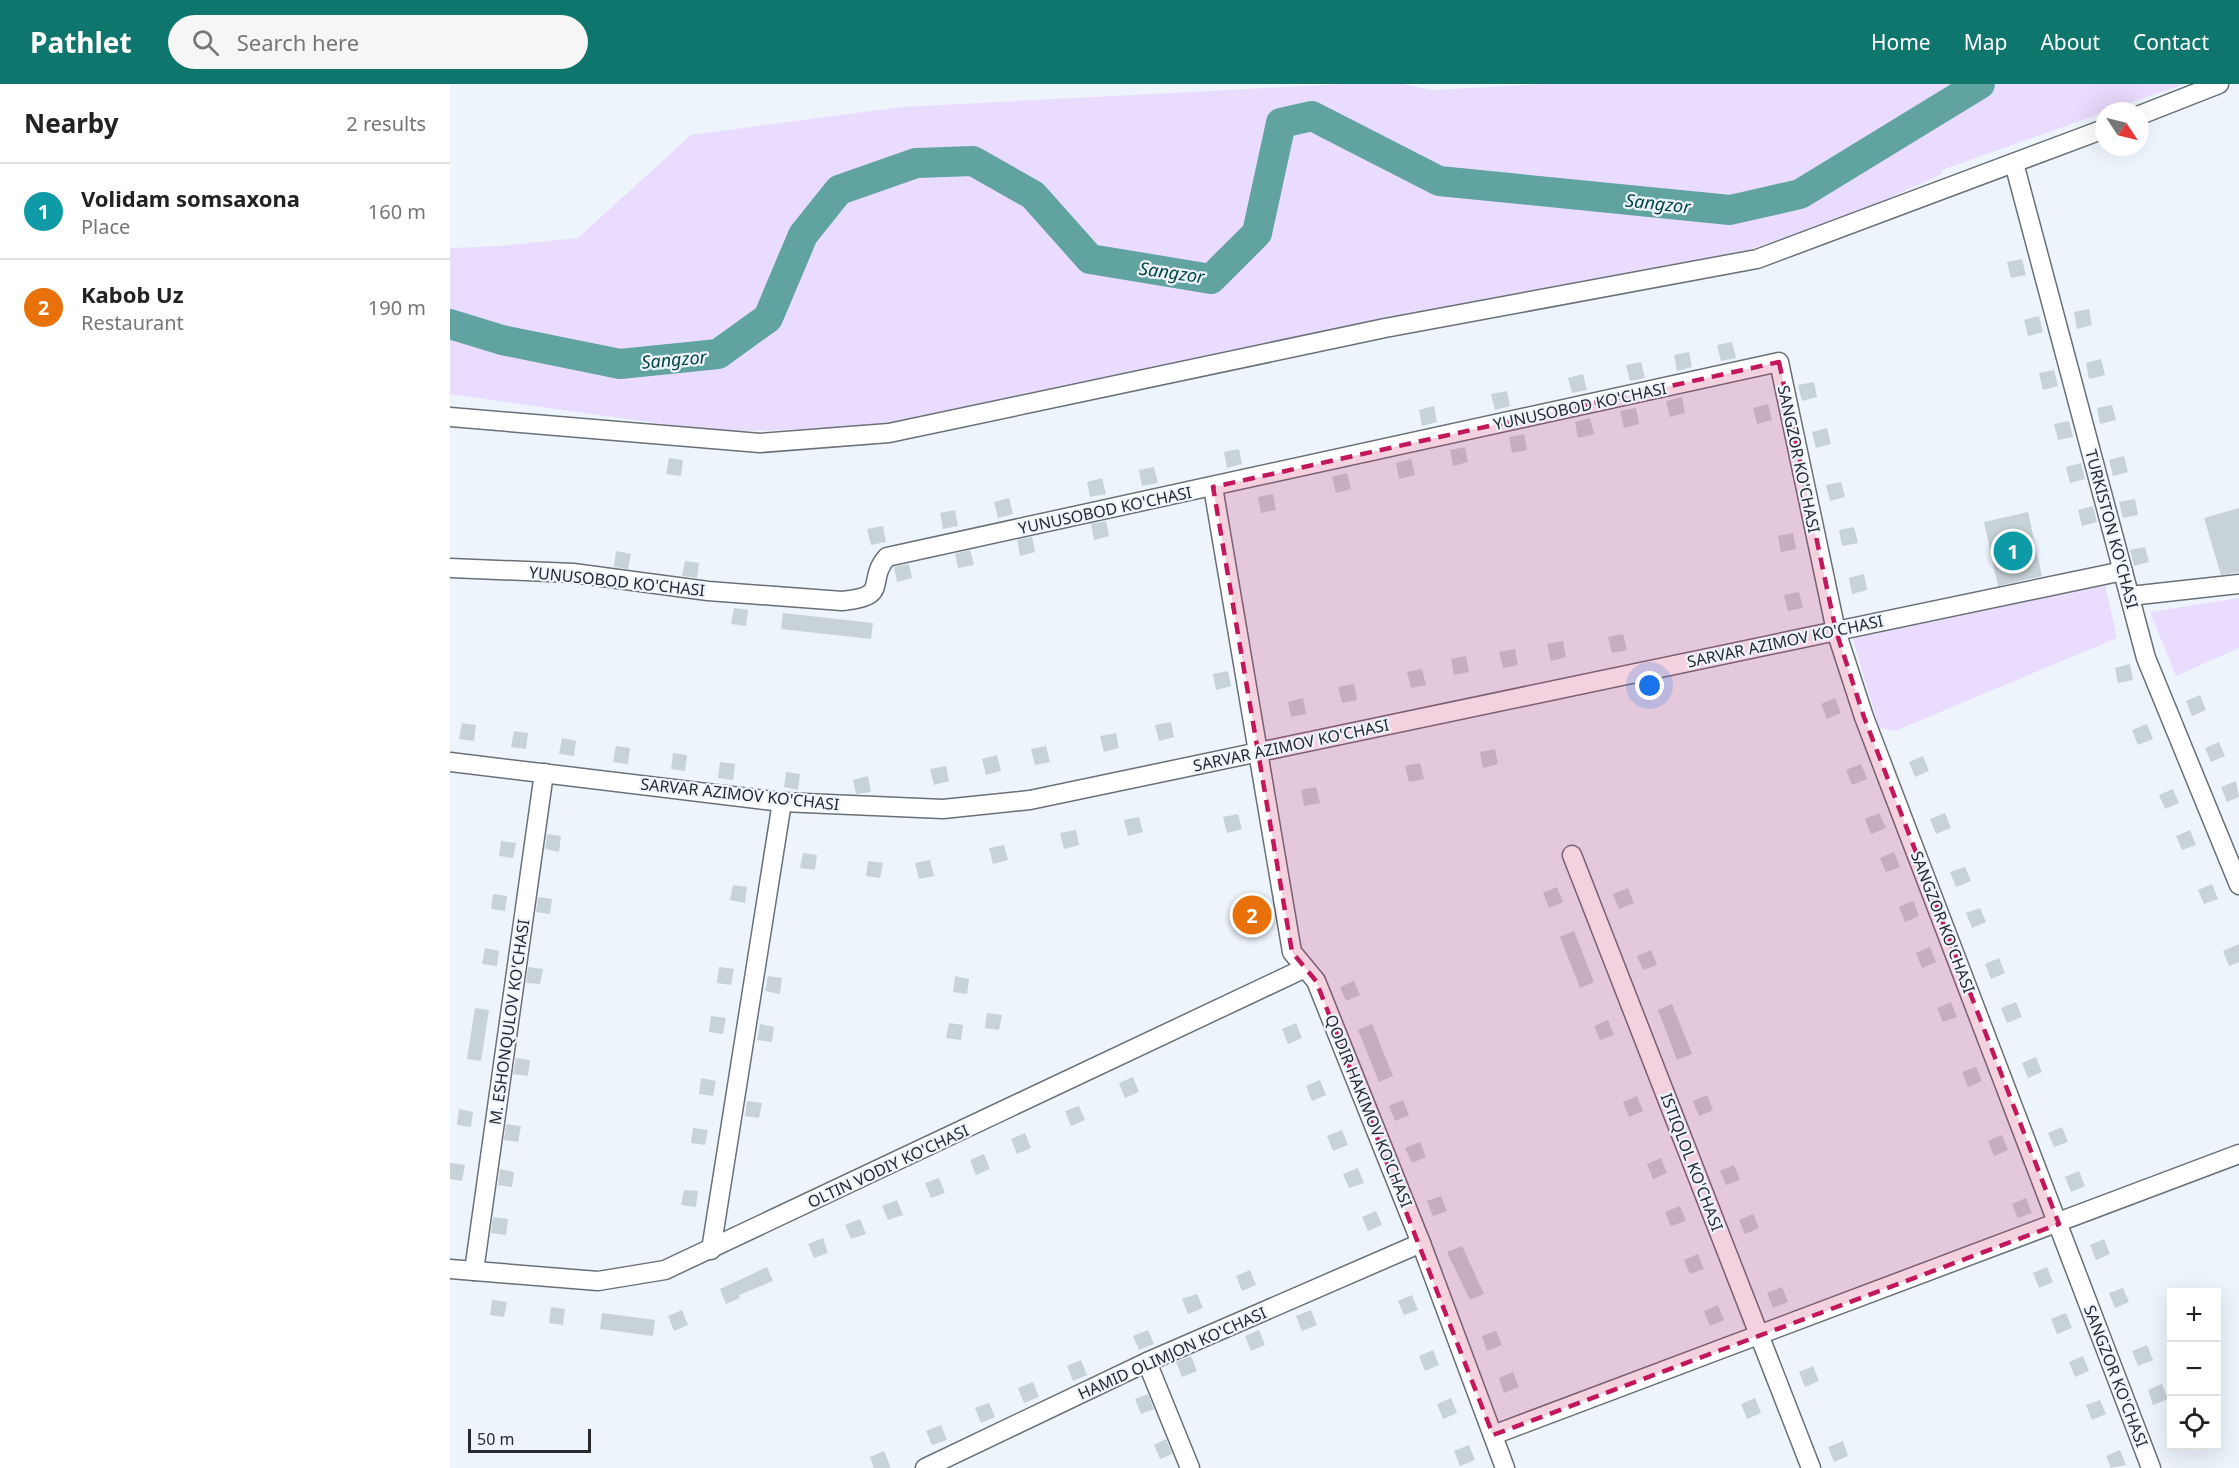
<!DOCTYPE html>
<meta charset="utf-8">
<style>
:root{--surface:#fff;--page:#f6f6f6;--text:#222;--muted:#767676;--line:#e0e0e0;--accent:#0f766e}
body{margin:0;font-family:"Noto Sans",sans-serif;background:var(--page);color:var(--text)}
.controls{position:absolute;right:18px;bottom:18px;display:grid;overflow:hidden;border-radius:0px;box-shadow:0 6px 24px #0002}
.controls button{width:54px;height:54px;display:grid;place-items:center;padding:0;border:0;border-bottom:2px solid var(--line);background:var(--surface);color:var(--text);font:30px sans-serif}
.compass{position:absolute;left:1645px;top:18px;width:54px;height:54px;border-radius:50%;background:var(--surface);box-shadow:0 6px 24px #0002;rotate:125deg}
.scale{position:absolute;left:18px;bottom:15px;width:123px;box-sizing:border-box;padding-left:6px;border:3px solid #27292c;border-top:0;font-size:16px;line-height:21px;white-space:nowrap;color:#27292c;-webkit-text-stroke:4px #edf4fc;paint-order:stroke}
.you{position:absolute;left:1200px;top:602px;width:21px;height:21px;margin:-15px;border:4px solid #fff;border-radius:50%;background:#1a73e8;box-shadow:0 0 0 9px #1a73e833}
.badge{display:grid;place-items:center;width:39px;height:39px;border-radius:50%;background:var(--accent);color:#fff;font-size:20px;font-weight:700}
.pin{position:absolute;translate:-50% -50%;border:3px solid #fff;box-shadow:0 2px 6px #0006}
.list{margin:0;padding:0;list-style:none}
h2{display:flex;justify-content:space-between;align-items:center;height:78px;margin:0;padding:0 24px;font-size:26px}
h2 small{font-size:20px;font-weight:400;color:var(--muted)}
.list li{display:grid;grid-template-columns:39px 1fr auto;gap:18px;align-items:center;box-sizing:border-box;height:96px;padding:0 24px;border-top:2px solid var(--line)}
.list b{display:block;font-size:22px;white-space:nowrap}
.list p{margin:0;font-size:20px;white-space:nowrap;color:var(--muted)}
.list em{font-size:20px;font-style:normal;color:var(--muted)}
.icon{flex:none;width:33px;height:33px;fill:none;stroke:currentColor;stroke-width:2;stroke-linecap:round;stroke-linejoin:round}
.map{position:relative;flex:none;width:1789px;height:1384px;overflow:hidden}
header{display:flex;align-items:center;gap:36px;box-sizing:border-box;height:84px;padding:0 30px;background:var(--accent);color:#fff}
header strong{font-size:28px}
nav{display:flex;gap:33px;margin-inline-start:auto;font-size:21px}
.search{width:420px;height:54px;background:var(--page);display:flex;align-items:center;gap:15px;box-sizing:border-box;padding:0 21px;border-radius:33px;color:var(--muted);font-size:22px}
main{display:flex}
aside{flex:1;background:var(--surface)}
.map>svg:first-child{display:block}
</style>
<header>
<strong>Pathlet</strong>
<div class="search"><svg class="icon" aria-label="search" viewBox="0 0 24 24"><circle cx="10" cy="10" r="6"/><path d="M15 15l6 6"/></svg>Search here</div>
<nav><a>Home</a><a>Map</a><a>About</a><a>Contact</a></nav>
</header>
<main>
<aside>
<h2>Nearby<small>2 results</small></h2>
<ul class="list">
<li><span class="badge" style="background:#0f9aa8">1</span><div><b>Volidam somsaxona</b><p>Place</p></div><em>160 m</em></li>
<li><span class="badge" style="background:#e8710a">2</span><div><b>Kabob Uz</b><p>Restaurant</p></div><em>190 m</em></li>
</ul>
</aside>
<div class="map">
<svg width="1789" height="1384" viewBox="0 0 1789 1384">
<rect width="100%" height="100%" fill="#edf4fc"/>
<g fill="#eadcfe">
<polygon points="894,0 952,0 982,6 1093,0 1734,0 1492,86 1492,90 1415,125 1298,166 882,246 429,342 270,348 0,310 0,164 50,162 128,154 241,51 451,23"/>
<polygon points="1655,500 1667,554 1445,647 1429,644 1402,552"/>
<polygon points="1789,514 1789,564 1726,592 1700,528"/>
</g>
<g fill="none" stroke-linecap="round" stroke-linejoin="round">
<polyline stroke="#60a3a1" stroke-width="30" points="0,240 52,256 170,280 268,270 318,234 353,151 389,106 466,79 523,77 583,111 640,175 761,195 807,149 831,39 862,32 989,97 1280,126 1350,110 1530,0"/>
</g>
<g fill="#c8d3d7">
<polygon points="1572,175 1576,191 1561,194 1557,178"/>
<polygon points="1639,225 1642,241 1627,245 1624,228"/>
<polygon points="1589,232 1593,248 1578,252 1574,236"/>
<polygon points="1282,258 1286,274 1271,277 1267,261"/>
<polygon points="1239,268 1242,283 1227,287 1224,271"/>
<polygon points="1651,275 1655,291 1639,295 1636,279"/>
<polygon points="1191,278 1195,294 1180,297 1176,281"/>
<polygon points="1604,286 1608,302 1593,306 1589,289"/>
<polygon points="1133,290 1137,306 1122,309 1118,294"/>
<polygon points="1364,298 1367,313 1352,317 1348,301"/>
<polygon points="1057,307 1060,322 1045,326 1041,310"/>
<polygon points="1232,313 1235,329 1220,333 1216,317"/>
<polygon points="1318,320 1322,336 1307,340 1303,324"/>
<polygon points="1662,321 1666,336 1650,340 1647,324"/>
<polygon points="984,322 987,338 972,342 969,326"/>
<polygon points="1186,324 1189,340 1174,344 1170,327"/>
<polygon points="1140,334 1144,350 1128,354 1125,338"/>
<polygon points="1619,337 1623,353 1608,356 1604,340"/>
<polygon points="1377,344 1381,360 1366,364 1362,348"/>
<polygon points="1074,350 1077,366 1062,369 1059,353"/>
<polygon points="1015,363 1018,378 1003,382 1000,366"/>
<polygon points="789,365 792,380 777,384 774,368"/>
<polygon points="1674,372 1678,388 1663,392 1659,376"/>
<polygon points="219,374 233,376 231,392 216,390"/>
<polygon points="961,375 965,391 949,395 946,379"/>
<polygon points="1631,379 1635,395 1620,399 1616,383"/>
<polygon points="704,383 708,399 692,402 689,386"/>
<polygon points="897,389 901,405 886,409 882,393"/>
<polygon points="652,394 656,410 640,413 637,398"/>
<polygon points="1391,398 1395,413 1380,417 1376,401"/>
<polygon points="823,410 826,426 811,429 808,413"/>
<polygon points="559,414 563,430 548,434 544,418"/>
<polygon points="1685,415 1688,431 1673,434 1669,418"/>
<polygon points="1643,422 1647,438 1632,442 1628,426"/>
<polygon points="1789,424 1789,488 1771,491 1754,434"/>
<polygon points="505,426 508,442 493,445 490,429"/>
<polygon points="1578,428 1592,492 1548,502 1534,438"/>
<polygon points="656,437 659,452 644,456 641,440"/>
<polygon points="433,442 436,458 421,461 417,445"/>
<polygon points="1404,443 1408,459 1392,462 1389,446"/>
<polygon points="1343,449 1346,465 1331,468 1328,452"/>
<polygon points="582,453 585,468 570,472 567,456"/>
<polygon points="1695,463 1699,478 1684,482 1680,466"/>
<polygon points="520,466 524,481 508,484 505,470"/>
<polygon points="166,467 181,470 178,485 164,483"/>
<polygon points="235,477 249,479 247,494 232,492"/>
<polygon points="459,480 462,494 447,498 444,483"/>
<polygon points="1414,490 1417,506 1402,510 1399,494"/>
<polygon points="1349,508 1353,524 1338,527 1334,511"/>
<polygon points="284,524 298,526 296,542 281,540"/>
<polygon points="333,529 423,539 421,555 331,545"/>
<polygon points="1173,550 1177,566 1162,569 1158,553"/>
<polygon points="1113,557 1116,573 1101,577 1097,560"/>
<polygon points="1065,565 1068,581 1053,584 1049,568"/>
<polygon points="1016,572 1019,588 1004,591 1001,575"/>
<polygon points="1680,580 1683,596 1668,599 1665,584"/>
<polygon points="972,585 976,601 961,604 957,588"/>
<polygon points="778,587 781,602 766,606 763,590"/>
<polygon points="904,600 907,616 892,619 888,603"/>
<polygon points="1750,611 1756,626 1742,632 1736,617"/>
<polygon points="853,614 856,630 841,633 838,618"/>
<polygon points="1385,614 1391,629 1377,635 1371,620"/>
<polygon points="721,638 724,653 709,657 705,641"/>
<polygon points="12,639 26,641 24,657 9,655"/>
<polygon points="1697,640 1703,655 1688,661 1682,646"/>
<polygon points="64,647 78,649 76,665 61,663"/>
<polygon points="666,649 669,664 654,668 650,652"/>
<polygon points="112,654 126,657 124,672 109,670"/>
<polygon points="1769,658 1775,672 1761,678 1755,664"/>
<polygon points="166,662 180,664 178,680 163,678"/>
<polygon points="596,662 600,678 585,681 581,665"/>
<polygon points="1045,665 1048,680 1033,684 1030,668"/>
<polygon points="223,669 237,671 235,687 221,685"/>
<polygon points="547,671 551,687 536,691 532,675"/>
<polygon points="1473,672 1479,687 1465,693 1459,678"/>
<polygon points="270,678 285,680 283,696 268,694"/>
<polygon points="970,679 974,695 959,698 955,682"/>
<polygon points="1411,680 1417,695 1402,701 1396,686"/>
<polygon points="496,682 499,697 484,701 480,685"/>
<polygon points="336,688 350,690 348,706 334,703"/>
<polygon points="418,692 421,708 406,710 403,696"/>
<polygon points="1786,697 1789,713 1777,718 1771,703"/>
<polygon points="866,703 870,719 854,722 851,706"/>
<polygon points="1723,705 1729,719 1715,725 1709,711"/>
<polygon points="1429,729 1436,744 1421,750 1415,735"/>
<polygon points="1495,729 1501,744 1486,750 1480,735"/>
<polygon points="788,730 792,745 777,749 773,733"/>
<polygon points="689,733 693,748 678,752 674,736"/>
<polygon points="626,746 629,761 614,765 610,749"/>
<polygon points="1740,746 1746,761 1732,766 1726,752"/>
<polygon points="97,750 111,752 109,768 95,765"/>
<polygon points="51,757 66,759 63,774 49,772"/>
<polygon points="554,761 558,776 543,780 539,764"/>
<polygon points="1444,768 1450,783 1436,788 1430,774"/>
<polygon points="353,769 367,771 365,786 350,784"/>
<polygon points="480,776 484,792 469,795 465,779"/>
<polygon points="418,777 433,779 430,794 416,792"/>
<polygon points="1515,783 1521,797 1506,803 1500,788"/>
<polygon points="1762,800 1768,815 1754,820 1748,806"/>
<polygon points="283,801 297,803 295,819 280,816"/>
<polygon points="1107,803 1113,818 1099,824 1093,809"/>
<polygon points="1178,804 1184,819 1169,825 1163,810"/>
<polygon points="43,810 57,812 55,827 41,825"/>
<polygon points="88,813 102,815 100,830 86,828"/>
<polygon points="1463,817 1469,832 1455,838 1449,823"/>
<polygon points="808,823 812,839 797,843 793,827"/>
<polygon points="1530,824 1536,838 1522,844 1516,829"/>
<polygon points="1124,847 1144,898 1130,904 1110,853"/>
<polygon points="1789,860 1789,878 1779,882 1773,867"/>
<polygon points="1480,863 1486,878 1472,884 1466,869"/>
<polygon points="35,864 49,867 47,882 32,880"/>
<polygon points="1201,866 1207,881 1193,886 1187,872"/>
<polygon points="1549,874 1555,889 1541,895 1535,880"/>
<polygon points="78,883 93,885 90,900 76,899"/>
<polygon points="269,883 284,885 281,901 267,899"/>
<polygon points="318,892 332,894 330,910 315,907"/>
<polygon points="505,892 519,895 517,910 503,908"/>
<polygon points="904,897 910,911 896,917 890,903"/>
<polygon points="1501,918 1507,933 1493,938 1487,924"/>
<polygon points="1566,918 1572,933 1557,939 1551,924"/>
<polygon points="1222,920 1242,970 1227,976 1208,926"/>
<polygon points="25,924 39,926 31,977 17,975"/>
<polygon points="537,929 552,931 549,946 535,944"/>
<polygon points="261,932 276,934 273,950 259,948"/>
<polygon points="1158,936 1164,951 1150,956 1144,942"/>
<polygon points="499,939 513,941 511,956 496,954"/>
<polygon points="846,939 852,954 838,960 832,945"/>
<polygon points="310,940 324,943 322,958 307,956"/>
<polygon points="922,940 943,992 929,998 908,946"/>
<polygon points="1586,973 1592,988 1578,994 1572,979"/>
<polygon points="66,974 80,976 78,992 63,990"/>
<polygon points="1526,983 1532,997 1518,1003 1512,988"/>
<polygon points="683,993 689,1008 675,1014 669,999"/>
<polygon points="251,994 266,997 263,1012 249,1010"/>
<polygon points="870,996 876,1011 862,1017 856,1002"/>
<polygon points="1257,1011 1263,1026 1249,1032 1243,1017"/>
<polygon points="1187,1012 1193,1027 1179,1033 1173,1018"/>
<polygon points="953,1016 959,1031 945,1037 939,1022"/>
<polygon points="297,1017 312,1019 309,1034 295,1032"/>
<polygon points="629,1022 635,1036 621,1042 615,1027"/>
<polygon points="9,1025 23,1028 21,1043 7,1041"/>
<polygon points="56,1040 71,1042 68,1058 54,1056"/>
<polygon points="1612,1043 1618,1058 1604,1063 1598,1049"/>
<polygon points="243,1044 258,1046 255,1061 241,1059"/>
<polygon points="892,1046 898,1061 883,1067 877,1052"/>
<polygon points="575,1049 581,1064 567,1070 561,1055"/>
<polygon points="1552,1051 1558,1066 1544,1072 1538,1057"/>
<polygon points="970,1058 976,1073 962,1079 955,1064"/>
<polygon points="534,1070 540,1085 526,1091 520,1076"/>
<polygon points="1211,1074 1217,1089 1203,1095 1197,1080"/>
<polygon points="0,1079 15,1081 12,1097 0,1095"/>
<polygon points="1284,1081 1290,1096 1276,1101 1270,1087"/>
<polygon points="908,1084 914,1099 899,1104 893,1090"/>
<polygon points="50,1085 64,1088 62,1103 48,1101"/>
<polygon points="1629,1087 1635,1102 1621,1108 1615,1093"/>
<polygon points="489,1094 495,1109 481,1114 475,1099"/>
<polygon points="234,1106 248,1107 246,1123 231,1121"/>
<polygon points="991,1112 997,1127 983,1132 977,1117"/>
<polygon points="1576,1114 1582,1129 1568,1134 1562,1120"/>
<polygon points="447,1116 453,1131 438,1136 432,1122"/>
<polygon points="1230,1122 1236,1137 1221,1142 1215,1128"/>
<polygon points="926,1127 932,1141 918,1147 912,1133"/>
<polygon points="1303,1130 1309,1144 1295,1150 1289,1136"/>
<polygon points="43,1133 58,1135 56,1151 41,1149"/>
<polygon points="410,1135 416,1150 401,1155 395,1141"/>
<polygon points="373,1154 378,1169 364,1174 358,1160"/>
<polygon points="1654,1155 1660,1170 1646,1176 1640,1161"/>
<polygon points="1012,1162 1034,1210 1020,1216 997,1168"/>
<polygon points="1248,1170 1254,1185 1240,1190 1234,1176"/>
<polygon points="317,1183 323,1197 289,1211 290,1214 276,1220 270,1205"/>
<polygon points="1597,1183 1603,1198 1589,1204 1583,1189"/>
<polygon points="800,1186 806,1201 792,1207 786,1192"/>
<polygon points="1332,1203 1338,1218 1323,1224 1317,1209"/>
<polygon points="1673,1204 1679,1218 1665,1224 1659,1209"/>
<polygon points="747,1210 753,1224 738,1230 732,1215"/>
<polygon points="962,1211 968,1226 954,1231 948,1217"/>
<polygon points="42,1216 57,1218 54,1233 40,1231"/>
<polygon points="1268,1221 1274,1236 1260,1242 1254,1227"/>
<polygon points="101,1223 115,1225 113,1241 99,1239"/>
<polygon points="232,1226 238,1241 224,1247 218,1232"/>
<polygon points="861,1226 867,1241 852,1247 846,1232"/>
<polygon points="152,1229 205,1236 203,1252 150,1245"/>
<polygon points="1616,1229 1622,1244 1607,1250 1601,1235"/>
<polygon points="698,1246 704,1260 689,1266 683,1252"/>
<polygon points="809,1246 815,1261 801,1267 795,1252"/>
<polygon points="1046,1247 1052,1261 1037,1267 1032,1252"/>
<polygon points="1697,1261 1703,1276 1688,1282 1682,1267"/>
<polygon points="983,1266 989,1281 975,1287 969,1272"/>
<polygon points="741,1272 747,1287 732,1293 726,1278"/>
<polygon points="1633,1272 1639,1287 1625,1293 1619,1278"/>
<polygon points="631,1276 637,1291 623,1297 617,1282"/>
<polygon points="1363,1282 1369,1297 1355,1303 1349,1288"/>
<polygon points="1063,1288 1069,1303 1054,1309 1049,1294"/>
<polygon points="583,1298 589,1313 574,1319 568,1304"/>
<polygon points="1712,1300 1718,1315 1703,1321 1698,1306"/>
<polygon points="698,1310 704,1325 691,1330 685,1315"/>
<polygon points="1001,1314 1007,1329 993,1335 987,1320"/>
<polygon points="1305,1314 1311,1329 1297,1335 1291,1320"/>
<polygon points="1650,1316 1656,1330 1642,1336 1636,1321"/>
<polygon points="539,1319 545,1333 531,1339 525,1324"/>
<polygon points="491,1341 497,1356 482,1361 476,1347"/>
<polygon points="716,1355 722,1370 710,1375 704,1361"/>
<polygon points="1393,1357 1398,1372 1384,1378 1378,1363"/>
<polygon points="1019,1361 1025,1376 1010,1382 1004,1367"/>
<polygon points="1670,1366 1676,1381 1661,1384 1656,1372"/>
<polygon points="434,1367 441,1384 424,1384 420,1373"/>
</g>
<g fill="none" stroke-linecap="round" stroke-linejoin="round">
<g stroke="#697076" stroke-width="21">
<g id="minor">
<polyline points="1690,31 1769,0"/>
<polyline points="1564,79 1696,574 1789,801"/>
<polyline points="0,333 310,359 439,349 935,244 1307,175 1654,45"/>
<polyline points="763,403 842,868 866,897 971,1159 1055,1384"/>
<path d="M0 484 123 489 258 507 392 517C442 512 415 498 437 473L1329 278 1386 547 1414 633 1701 1384"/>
<polyline points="1680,512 1789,500"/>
<polyline points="0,678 332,718 493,725 580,716 1673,487"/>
<polyline points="1122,771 1361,1384"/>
<polyline points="261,1166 332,718"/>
<polyline points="0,1185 148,1197 215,1186 855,884"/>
<polyline points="24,1187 94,689"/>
<polyline points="697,1278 740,1384"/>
<polyline points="1043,1351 1789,1070"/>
<polyline points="475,1384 697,1278 971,1159"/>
</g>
</g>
<use href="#minor" stroke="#fff" stroke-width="18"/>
</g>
<path fill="#c2185b" fill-opacity="0.2" stroke="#c2185b" stroke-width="4.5" stroke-dasharray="12 8" stroke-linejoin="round" d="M1329 278 1386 547 1414 633 1609 1140 1043 1351 866 897 842 868 763 403Z"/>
<g text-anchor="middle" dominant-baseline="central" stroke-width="4.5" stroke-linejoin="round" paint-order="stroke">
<g font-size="16" fill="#27292c" stroke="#edf4fc">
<text transform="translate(1130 322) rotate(-12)">YUNUSOBOD KO'CHASI</text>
<text transform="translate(1349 375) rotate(78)">SANGZOR KO'CHASI</text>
<text transform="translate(655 426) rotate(-12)">YUNUSOBOD KO'CHASI</text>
<text transform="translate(1662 445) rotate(75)">TURKISTON KO'CHASI</text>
<text transform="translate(167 497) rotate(6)">YUNUSOBOD KO'CHASI</text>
<text transform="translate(1335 557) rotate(-12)">SARVAR AZIMOV KO'CHASI</text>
<text transform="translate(841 661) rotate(-12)">SARVAR AZIMOV KO'CHASI</text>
<text transform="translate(290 710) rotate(6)">SARVAR AZIMOV KO'CHASI</text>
<text transform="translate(1493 838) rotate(69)">SANGZOR KO'CHASI</text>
<text transform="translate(59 938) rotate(-82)">M. ESHONQULOV KO'CHASI</text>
<text transform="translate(919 1027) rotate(68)">QODIR HAKIMOV KO'CHASI</text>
<text transform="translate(1242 1078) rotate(69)">ISTIQLOL KO'CHASI</text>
<text transform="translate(438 1082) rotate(-25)">OLTIN VODIY KO'CHASI</text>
<text transform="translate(722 1269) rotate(-24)">HAMID OLIMJON KO'CHASI</text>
<text transform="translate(1666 1292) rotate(69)">SANGZOR KO'CHASI</text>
</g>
<g font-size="18" font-style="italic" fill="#024544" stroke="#edf4fc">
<text transform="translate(1208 119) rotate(6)">Sangzor</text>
<text transform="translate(722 188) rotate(8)">Sangzor</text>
<text transform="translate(224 275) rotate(-5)">Sangzor</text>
</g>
</g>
</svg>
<div class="controls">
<button>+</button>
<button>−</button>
<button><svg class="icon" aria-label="locate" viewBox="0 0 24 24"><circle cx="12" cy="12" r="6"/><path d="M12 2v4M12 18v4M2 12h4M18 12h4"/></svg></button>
</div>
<svg class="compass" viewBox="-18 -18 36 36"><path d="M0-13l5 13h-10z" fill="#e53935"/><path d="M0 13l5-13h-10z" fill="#767676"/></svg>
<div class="scale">50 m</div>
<div class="you"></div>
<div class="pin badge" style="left:1563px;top:467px;background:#0f9aa8">1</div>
<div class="pin badge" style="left:802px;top:831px;background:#e8710a">2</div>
</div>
</main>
